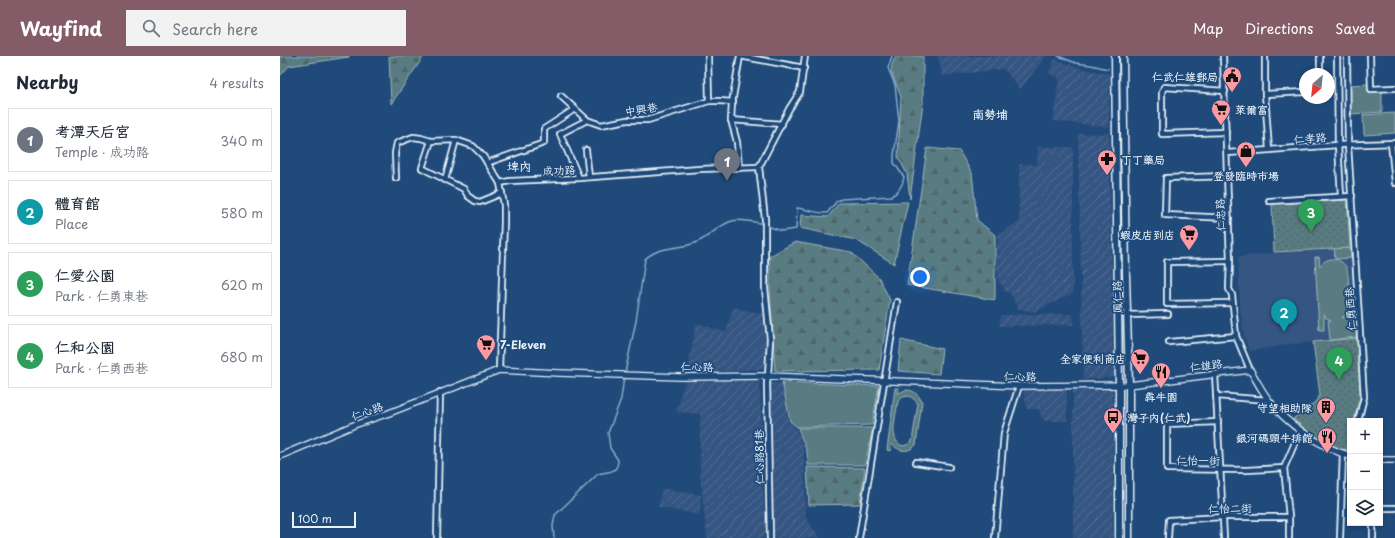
<!DOCTYPE html>
<meta charset="utf-8">
<style>
:root{--surface:#fff;--page:#f2f2f3;--text:#1f2937;--muted:#747a83;--line:#e0e1e3;--accent:#845c67}
body{margin:0;font-family:"Playpen Sans","LXGW WenKai TC",sans-serif;background:var(--page);color:var(--text)}
.controls{position:absolute;right:12px;bottom:12px;display:grid;overflow:hidden;border-radius:0px;box-shadow:0 2px 6px #0003}
.controls button{width:36px;height:36px;display:grid;place-items:center;padding:0;border:0;border-bottom:1px solid var(--line);background:var(--surface);color:var(--text);font:20px sans-serif}
.compass{position:absolute;left:1019px;top:12px;width:36px;height:36px;border-radius:50%;background:var(--surface);box-shadow:0 2px 6px #0003;rotate:207deg}
.scale{position:absolute;left:12px;bottom:10px;width:64px;box-sizing:border-box;padding-left:4px;border:2px solid #e8f1f8;border-top:0;font-size:11px;line-height:14px;white-space:nowrap;color:#e8f1f8;-webkit-text-stroke:3px #1f4a7a;paint-order:stroke}
.you{position:absolute;left:640px;top:221px;width:14px;height:14px;margin:-10px;border:3px solid #fff;border-radius:50%;background:#1a73e8;box-shadow:0 0 0 6px #1a73e833}
.badge{display:grid;place-items:center;width:26px;height:26px;border-radius:50%;background:var(--accent);color:#fff;font-size:13px;font-weight:700}
.pin{position:absolute;translate:-50% -33px;filter:drop-shadow(0 1px 2px #0008)}
.pin::after{content:'';position:absolute;top:21px;width:14px;height:12px;background:inherit;clip-path:polygon(0 0,100% 0,50% 100%)}
.list{margin:0;padding:0;list-style:none}
h2{display:flex;justify-content:space-between;align-items:center;height:52px;margin:0;padding:0 16px;font-size:17px}
h2 small{font-size:13px;font-weight:400;color:var(--muted)}
.list li{display:grid;grid-template-columns:26px 1fr auto;gap:12px;align-items:center;box-sizing:border-box;height:64px;margin:0 8px 8px;padding:0 8px;border:1px solid var(--line);border-radius:0px}
.list b{display:block;font-size:15px;white-space:nowrap}
.list p{margin:0;font-size:13px;white-space:nowrap;color:var(--muted)}
.list em{font-size:13px;font-style:normal;color:var(--muted)}
.icon{flex:none;width:22px;height:22px;fill:none;stroke:currentColor;stroke-width:2;stroke-linecap:round;stroke-linejoin:round}
.map{position:relative;flex:none;width:1115px;height:482px;overflow:hidden}
header{display:flex;align-items:center;gap:24px;box-sizing:border-box;height:56px;padding:0 20px;background:var(--accent);color:#fff}
header strong{font-size:19px}
nav{display:flex;gap:22px;margin-inline-start:auto;font-size:14px}
.search{width:280px;height:36px;background:var(--page);display:flex;align-items:center;gap:10px;box-sizing:border-box;padding:0 14px;border-radius:0px;color:var(--muted);font-size:15px}
main{display:flex}
aside{flex:1;background:var(--surface)}
.map>svg:first-child{display:block}
</style>
<header>
<strong>Wayfind</strong>
<div class="search"><svg class="icon" aria-label="search" viewBox="0 0 24 24"><circle cx="10" cy="10" r="6"/><path d="M15 15l6 6"/></svg>Search here</div>
<nav><a>Map</a><a>Directions</a><a>Saved</a></nav>
</header>
<main>
<aside>
<h2>Nearby<small>4 results</small></h2>
<ul class="list">
<li><span class="badge" style="background:#6b7280">1</span><div><b>考潭天后宮</b><p>Temple · 成功路</p></div><em>340 m</em></li>
<li><span class="badge" style="background:#0f9aa8">2</span><div><b>體育館</b><p>Place</p></div><em>580 m</em></li>
<li><span class="badge" style="background:#2e9e5b">3</span><div><b>仁愛公園</b><p>Park · 仁勇東巷</p></div><em>620 m</em></li>
<li><span class="badge" style="background:#2e9e5b">4</span><div><b>仁和公園</b><p>Park · 仁勇西巷</p></div><em>680 m</em></li>
</ul>
</aside>
<div class="map">
<svg width="1115" height="482" viewBox="0 0 1115 482">
<defs>
<pattern id="industrial-furrows" width="10" height="10" patternUnits="userSpaceOnUse"><rect width="10" height="10" fill="#355582"/><path d="M-1 1l2-2M0 10L10 0M9 11l2-2" fill="none" stroke="#526e94"/></pattern>
<pattern id="forest-firs" width="22" height="20" patternUnits="userSpaceOnUse"><rect width="22" height="20" fill="#587c81"/><path d="M5 1l3.5 6h-7zM16 11l3.5 6h-7z" fill="#506568"/></pattern>
<pattern id="park-dots" width="8" height="8" patternUnits="userSpaceOnUse"><rect width="8" height="8" fill="#587c81"/><path d="M2 2h.1M6 6h.1" fill="none" stroke="#506568" stroke-width="1.8" stroke-linecap="round"/></pattern>
</defs>
<rect width="100%" height="100%" fill="#1f4a7a"/>
<filter id="ink" filterUnits="userSpaceOnUse"><feTurbulence type="fractalNoise" baseFrequency=".025" numOctaves="2"/><feDisplacementMap in="SourceGraphic" scale="8" xChannelSelector="R" yChannelSelector="G"/><feConvolveMatrix kernelMatrix="1 2 1 2 8 2 1 2 1" color-interpolation-filters="sRGB"/></filter>
<g filter="url(#ink)">
<polygon fill="#355582" points="1054,192 1070,192 1077,282 1012,288 969,295 964,280 960,251 958,201 991,197"/>
<g fill="url(#industrial-furrows)">
<polygon points="658,0 766,0 740,34 724,13 662,20"/>
<polygon points="775,3 799,12 830,18 829,71 773,65 779,22 768,17"/>
<polygon points="829,77 834,321 803,324 798,78"/>
<polygon points="758,91 793,91 793,237 754,256 738,253 730,237 724,235 723,229 719,228 716,212 718,178 739,166 739,108 757,109"/>
<polygon points="453,251 484,258 487,285 485,313 407,317 416,267 446,276"/>
<polygon points="793,258 794,269 719,270 721,259"/>
<polygon points="405,324 480,324 485,482 427,482 420,419 420,358 396,356"/>
<polygon points="490,327 502,327 508,363 520,379 524,394 526,462 540,482 493,482"/>
<polygon points="787,333 787,365 764,365 758,353 747,353 743,334"/>
<rect x="793" y="333" width="40" height="149"/>
<polygon points="382,432 421,439 420,459 378,451"/>
</g>
<g fill="#587c81" stroke="#a0b6bc" fill-rule="evenodd">
<polygon points="1087,28 1092,35 1102,36 1102,56 1070,58 1070,29"/>
<polygon points="1115,57 1115,77 1084,79 1083,59"/>
<polygon points="1054,192 1070,192 1071,202 1055,203"/>
<path d="M1035 201H1039L1040 210C1043 206 1047 203 1053 203 1058 203 1063 206 1066 211 1069 216 1070 245 1069 252 1068 256 1065 259 1062 262L1076 259 1077 281 1050 284 1048 265 1051 264 1046 262 1044 258V274H1039Z"/>
<polygon points="502,326 599,330 592,369 517,371 510,365"/>
<path d="M615 332H619L618 338C628 330 637 335 642 346L636 389C628 397 619 396 612 388L611 395 607 394ZM629 340 634 343 638 348 632 385 629 388 623 390C607 385 617 357 618 345L623 341Z"/>
<polygon points="518,372 593,372 585,409 528,409 527,396"/>
</g>
<g fill="url(#forest-firs)" stroke="#a0b6bc">
<polygon points="0,0 69,0 69,1 9,10 0,20"/>
<polygon points="109,0 144,0 111,48"/>
<polygon points="616,0 643,0 643,47 630,143 627,118 618,101 621,41 611,15 612,8"/>
<polygon points="647,92 679,95 692,117 697,164 715,179 715,244 627,229"/>
<polygon points="628,146 614,208 576,184 520,172 521,159 548,161 559,147"/>
<polygon points="515,186 571,196 599,222 610,244 599,314 495,315 490,232 490,200"/>
<polygon points="621,284 662,293 659,318 618,315"/>
<polygon points="527,411 585,412 580,448 529,449"/>
</g>
<g fill="url(#park-dots)" stroke="#a0b6bc">
<polygon points="1067,144 1070,192 994,196 992,148"/>
<polygon points="1077,282 1080,340 1074,365 1070,365 1070,379 1066,396 1034,380 1013,363 1035,346 1040,339 1033,286"/>
</g>
<g fill="none" stroke-linecap="round" stroke-linejoin="round">
<g stroke="#8aaac8" stroke-width="1.5">
<polyline points="778,0 796,7 811,9 828,13"/>
<path d="M487 170 502 175 516 173 517 152C526 153 539 158 547 157L557 145 562 143 611 140C618 137 623 129 624 121L614 107V99L619 65 615 29 608 12 612 0"/>
<path d="M345 317 356 265 365 203C381 189 397 194 415 187 429 182 438 169 452 165 459 163 476 166 483 168"/>
<path d="M274 482 273 470 275 459 318 418C327 415 338 418 338 404L330 392 328 377 341 343 344 321"/>
</g>
<g stroke="#e8f1f8" stroke-width="8">
<g id="minor">
<polyline points="428,0 429,45"/>
<polyline points="943,0 950,205 949,233 952,239 956,280 970,314"/>
<polyline points="985,0 985,38 989,94"/>
<polyline points="1057,0 1058,89 1061,140"/>
<polyline points="1067,0 1068,89 1084,341 1078,365"/>
<polyline points="1090,0 1091,33 1115,32"/>
<polyline points="1040,18 1040,0"/>
<polyline points="945,35 884,31 882,36 882,78 946,76"/>
<polyline points="985,38 1025,36"/>
<polyline points="281,40 307,64 321,69 347,64 368,64 429,45 439,45 453,46"/>
<polyline points="451,64 502,68"/>
<polyline points="151,85 142,112 184,133 188,140 195,145 200,146 222,137"/>
<polyline points="1111,87 1115,127"/>
<polyline points="306,94 309,121"/>
<polyline points="947,97 1058,89 1115,87"/>
<polyline points="207,107 264,87 264,73 295,53"/>
<polyline points="459,111 457,86 451,64 452,47 460,0 524,12"/>
<polyline points="947,120 886,122 885,159 949,162"/>
<polyline points="116,122 115,97 117,87 133,81 141,82 151,85 176,84 193,90 203,100 220,127 224,149 224,166 219,314"/>
<polyline points="299,122 280,78 307,64"/>
<polyline points="165,124 176,84"/>
<polyline points="220,127 230,125 299,122 420,113 479,111"/>
<polyline points="989,145 1072,140"/>
<polyline points="950,205 887,206 887,248 952,247"/>
<polyline points="847,259 888,258"/>
<polyline points="889,286 956,280"/>
<polyline points="935,318 944,482"/>
<polyline points="936,340 988,344"/>
<polyline points="938,366 887,368 887,413 967,414 1004,412 1020,375"/>
<polyline points="636,406 669,411"/>
<polyline points="1004,412 1009,461"/>
<polyline points="1100,452 1115,452"/>
<polyline points="157,482 160,336"/>
<polyline points="490,482 487,327 488,320 490,283 485,232 485,163 479,111 509,53 520,36 525,0"/>
<polyline points="579,482 617,246"/>
<polyline points="715,482 724,377 739,330"/>
<polyline points="888,482 889,464 943,461 1009,461 1009,482"/>
<polyline points="1060,482 1063,397"/>
<polyline points="1093,482 1093,467"/>
</g>
</g>
<g stroke="#e8f1f8" stroke-width="8">
<g id="tertiary">
<path d="M0 400 74 369 109 357 219 314 279 317 401 321 488 320 739 330 849 329 970 314C976 323 981 334 988 343 1006 368 1040 391 1070 400"/>
<polyline points="1100,404 1115,404"/>
</g>
</g>
<g stroke="#e8f1f8" stroke-width="9">
<g id="secondary">
<polyline points="835,0 839,329 839,482"/>
<polyline points="843,0 846,219 849,329 849,482"/>
</g>
</g>
<use href="#minor" stroke="#1f4a7a" stroke-width="4.5"/>
<use href="#tertiary" stroke="#1f4a7a" stroke-width="5.5"/>
<use href="#secondary" stroke="#1f4a7a" stroke-width="6"/>
</g>
</g>
<defs>
<g id="civic-pin" transform="scale(1)"><path d="M0 17L-7.5 6A9.5 9.5 0 1 1 7.5 6Z" fill="#ff9aa2" stroke="#1f4a7a"/><path d="M-.6-6.5H3V-4.5H.6V-3L4-1V1h2V6H-6V1h2V-1L-.6-3ZM-1.2 2.5V6h2.4V2.5Z" fill="#111"/></g>
<g id="supermarket-pin" transform="scale(1)"><path d="M0 17L-7.5 6A9.5 9.5 0 1 1 7.5 6Z" fill="#ff9aa2" stroke="#1f4a7a"/><path d="M-6-5.5h2.5l.6 2H6L4.5 2H-2.5L-4.4-4H-6ZM-1.5 3.2a1.3 1.3 0 1 0 .1 0ZM3 3.2a1.3 1.3 0 1 0 .1 0Z" fill="#111"/></g>
<g id="shop-pin" transform="scale(1)"><path d="M0 17L-7.5 6A9.5 9.5 0 1 1 7.5 6Z" fill="#ff9aa2" stroke="#1f4a7a"/><path d="M-5-2.5h2.3a2.7 3.5 0 0 1 5.4 0H5L5.5 6h-11ZM-1.5-2.5h3a1.5 2.3 0 0 0-3 0Z" fill="#111"/></g>
<g id="pharmacy-pin" transform="scale(1)"><path d="M0 17L-7.5 6A9.5 9.5 0 1 1 7.5 6Z" fill="#ff9aa2" stroke="#1f4a7a"/><path d="M-2-6h4v4h4v4h-4v4h-4v-4h-4v-4h4Z" fill="#111"/></g>
<g id="restaurant-pin" transform="scale(1)"><path d="M0 17L-7.5 6A9.5 9.5 0 1 1 7.5 6Z" fill="#ff9aa2" stroke="#1f4a7a"/><path d="M-5-6h1v4h1v-4h1v4h1v-4h1v5L-1.5 .5V6h-2V.5L-5-1ZM5-6V6H3V1.5H1.5Q1.5-4 5-6Z" fill="#111"/></g>
<g id="building-pin" transform="scale(1)"><path d="M0 17L-7.5 6A9.5 9.5 0 1 1 7.5 6Z" fill="#ff9aa2" stroke="#1f4a7a"/><path d="M-4-6H4V6H1V3H-1V6H-4ZM-2.5-4.3h1.7v1.8h-1.7ZM.8-4.3h1.7v1.8H.8ZM-2.5-1h1.7V.8h-1.7ZM.8-1h1.7V.8H.8Z" fill="#111"/></g>
<g id="bus-pin" transform="scale(1)"><path d="M0 17L-7.5 6A9.5 9.5 0 1 1 7.5 6Z" fill="#ff9aa2" stroke="#1f4a7a"/><path d="M-5-6H5V4H4V6H2V4H-2V6H-4V4H-5ZM-3.5-4V0h7V-4ZM-3.5 1.2v1.5H-2V1.2ZM2 1.2v1.5H3.5V1.2Z" fill="#111"/></g>
</defs>
<g fill-rule="evenodd">
<use href="#civic-pin" x="952" y="20"/>
<use href="#supermarket-pin" x="941" y="53"/>
<use href="#shop-pin" x="966" y="95"/>
<use href="#pharmacy-pin" x="827" y="103"/>
<use href="#supermarket-pin" x="909" y="178"/>
<use href="#supermarket-pin" x="206" y="288"/>
<use href="#supermarket-pin" x="860" y="302"/>
<use href="#restaurant-pin" x="881" y="316"/>
<use href="#building-pin" x="1046" y="351"/>
<use href="#bus-pin" x="833" y="361"/>
<use href="#restaurant-pin" x="1047" y="381"/>
</g>
<g text-anchor="middle" dominant-baseline="central" stroke-width="3.5" stroke-linejoin="round" paint-order="stroke">
<g font-size="11" font-weight="bold" fill="#e8f1f8" stroke="#1f4a7a" text-anchor="end">
<text x="938" y="20">仁武仁雄郵局</text>
<text x="955" y="53" text-anchor="start">萊爾富</text>
<text x="841" y="103" text-anchor="start">丁丁藥局</text>
<text x="966" y="119" text-anchor="middle">登發臨時市場</text>
<text x="895" y="178">蝦皮店到店</text>
<text x="220" y="288" text-anchor="start">7-Eleven</text>
<text x="846" y="302">全家便利商店</text>
<text x="881" y="340" text-anchor="middle">犇牛園</text>
<text x="1032" y="351">守望相助隊</text>
<text x="847" y="361" text-anchor="start">灣子內(仁武)</text>
<text x="1033" y="381">銀河碼頭牛排館</text>
</g>
<g font-size="11" fill="#e8f1f8" stroke="#1f4a7a">
<text transform="translate(361 53) rotate(-9)">中興巷</text>
<text transform="translate(1030 82) rotate(-4)">仁孝路</text>
<text transform="translate(279 114) rotate(-3)">成功路</text>
<text transform="translate(940 159) rotate(-92)">仁忠路</text>
<text transform="translate(837 241) rotate(-92)">鳳仁路</text>
<text transform="translate(1070 253) rotate(-94)">仁勇西巷</text>
<text transform="translate(926 309) rotate(-7)">仁雄路</text>
<text x="417" y="310">仁心路</text>
<text transform="translate(740 320) rotate(1)">仁心路</text>
<text transform="translate(87 355) rotate(-20)">仁心路</text>
<text transform="translate(479 401) rotate(-91)">仁心路81巷</text>
<text transform="translate(918 404) rotate(1)">仁怡一街</text>
<text transform="translate(950 452) rotate(-1)">仁怡二街</text>
</g>
<g font-size="12" font-weight="bold" fill="#e8f1f8" stroke="#1f4a7a">
<text x="710" y="58">南勢埔</text>
<text x="239" y="110">埤内</text>
</g>
</g>
</svg>
<div class="controls">
<button>+</button>
<button>−</button>
<button><svg class="icon" aria-label="layers" viewBox="0 0 24 24"><path d="M12 4l9 5-9 5-9-5zM3 14l9 5 9-5"/></svg></button>
</div>
<svg class="compass" viewBox="-18 -18 36 36"><path d="M0-13l5 13h-10z" fill="#e53935"/><path d="M0 13l5-13h-10z" fill="#747a83"/></svg>
<div class="scale">100 m</div>
<div class="you"></div>
<div class="pin badge" style="left:447px;top:125px;background:#6b7280">1</div>
<div class="pin badge" style="left:1004px;top:276px;background:#0f9aa8">2</div>
<div class="pin badge" style="left:1031px;top:176px;background:#2e9e5b">3</div>
<div class="pin badge" style="left:1059px;top:324px;background:#2e9e5b">4</div>
</div>
</main>
